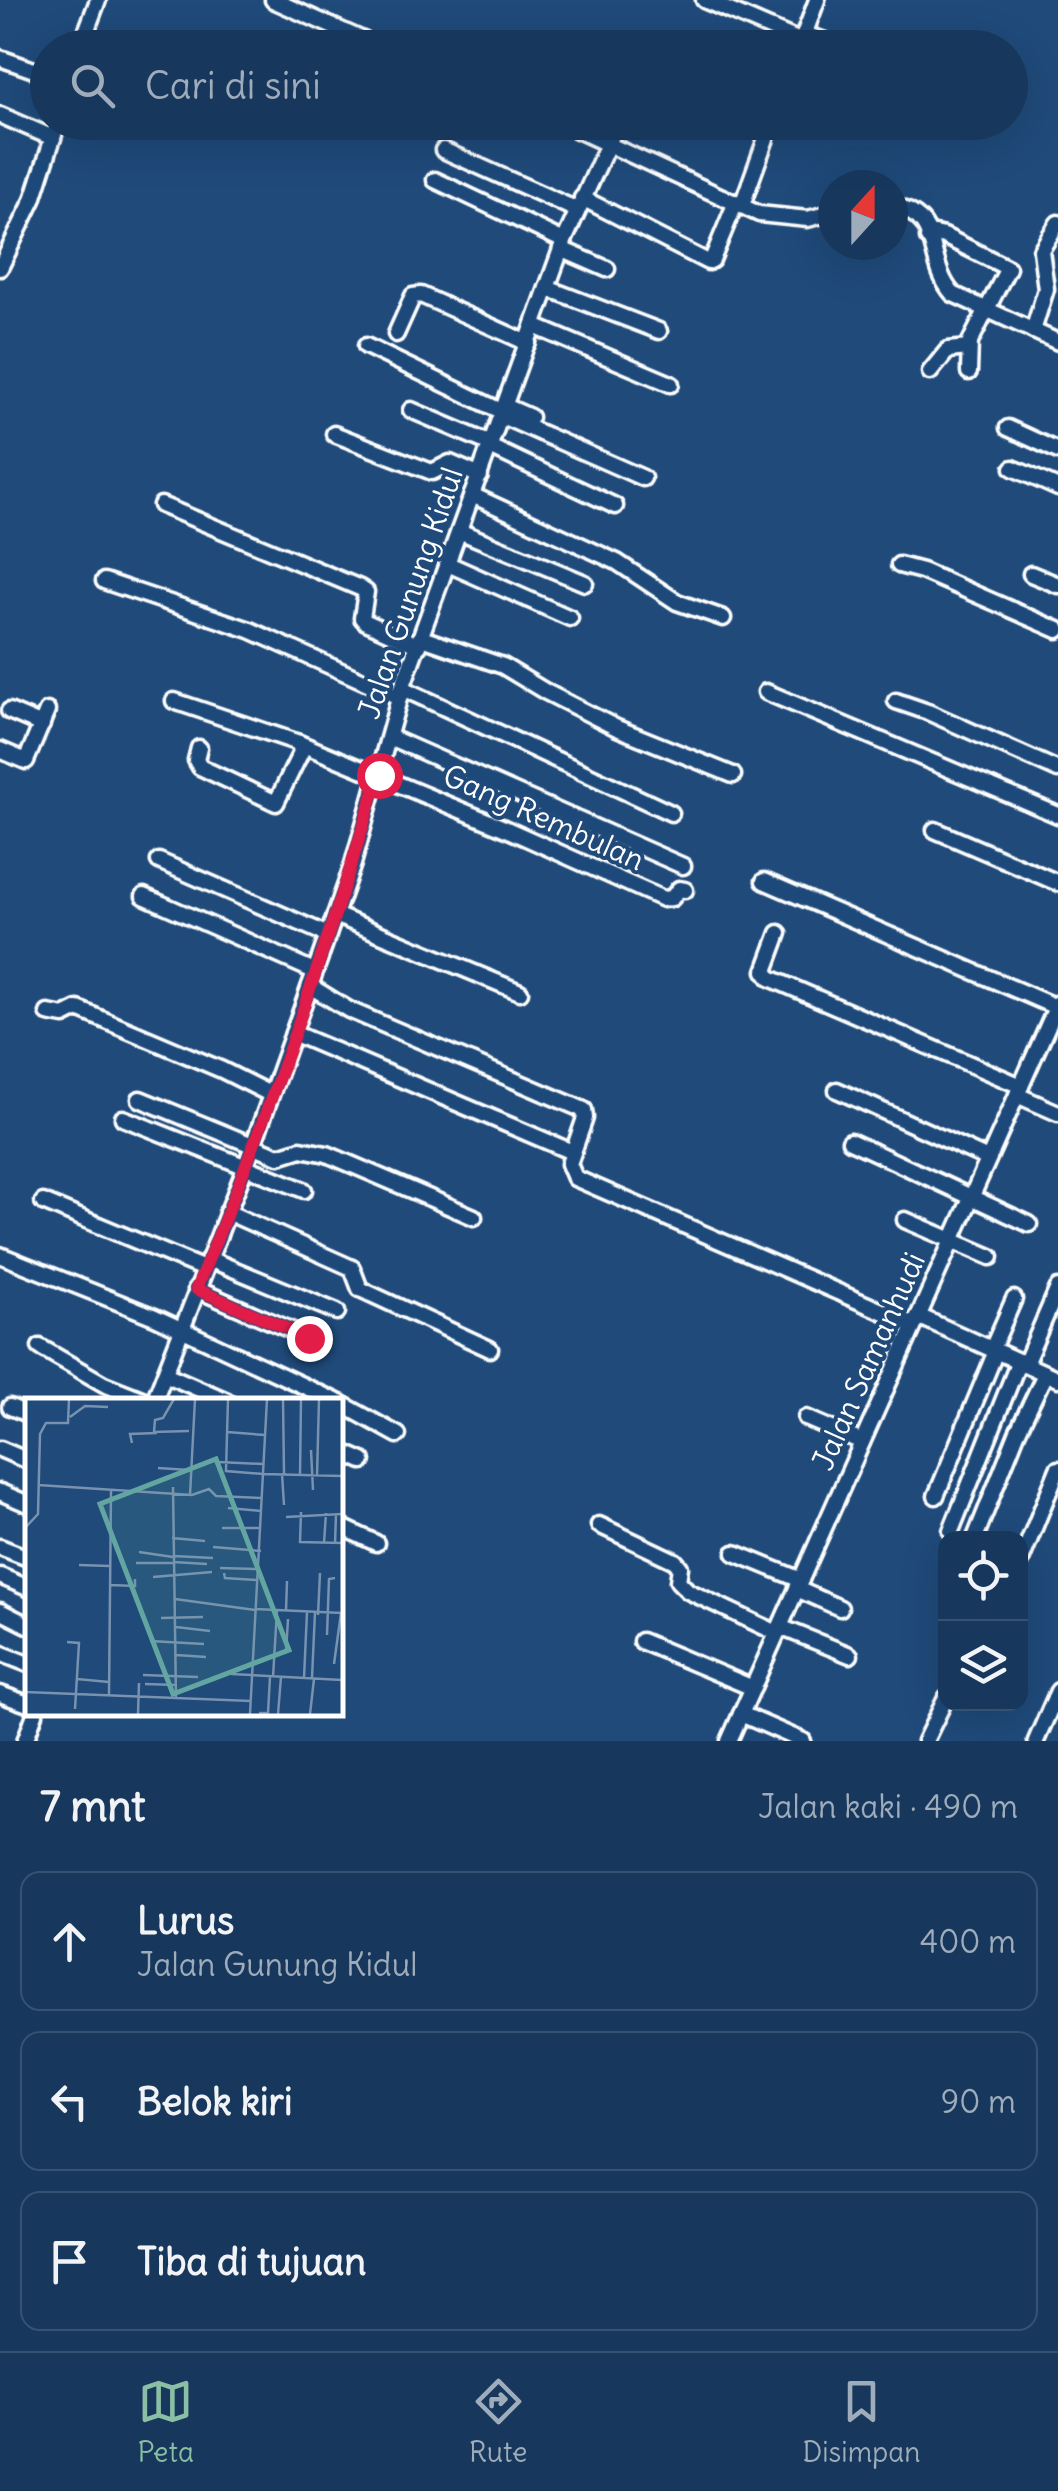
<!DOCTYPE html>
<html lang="id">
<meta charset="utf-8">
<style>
:root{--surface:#17385c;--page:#203f62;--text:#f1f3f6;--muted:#9eacbb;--line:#365272;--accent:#8abfa5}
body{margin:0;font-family:Delius,sans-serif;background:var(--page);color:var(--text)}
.controls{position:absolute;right:30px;bottom:30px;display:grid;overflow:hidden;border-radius:20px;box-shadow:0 10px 40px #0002}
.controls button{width:90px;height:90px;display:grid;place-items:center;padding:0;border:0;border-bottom:2px solid var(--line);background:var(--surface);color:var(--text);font:50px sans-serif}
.compass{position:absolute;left:818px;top:170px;width:90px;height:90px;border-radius:50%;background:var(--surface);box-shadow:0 10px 40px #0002;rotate:21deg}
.stop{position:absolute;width:30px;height:30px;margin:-22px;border:8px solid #e11d48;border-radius:50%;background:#fff}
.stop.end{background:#e11d48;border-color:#fff;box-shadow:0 2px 10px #0008}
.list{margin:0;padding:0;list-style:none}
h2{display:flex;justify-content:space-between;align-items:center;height:130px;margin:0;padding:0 40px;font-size:42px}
h2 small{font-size:32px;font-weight:400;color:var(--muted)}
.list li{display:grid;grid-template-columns:65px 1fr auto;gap:30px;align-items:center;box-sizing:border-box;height:140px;margin:0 20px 20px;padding:0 20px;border:2px solid var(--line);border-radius:20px}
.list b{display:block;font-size:38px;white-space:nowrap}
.list p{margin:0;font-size:32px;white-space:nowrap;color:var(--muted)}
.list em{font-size:32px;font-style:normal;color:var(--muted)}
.icon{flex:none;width:55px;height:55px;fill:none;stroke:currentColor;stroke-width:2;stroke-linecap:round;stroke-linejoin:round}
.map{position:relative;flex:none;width:1058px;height:1741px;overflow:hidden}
.search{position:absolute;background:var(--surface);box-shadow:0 10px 40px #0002;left:30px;right:30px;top:30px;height:110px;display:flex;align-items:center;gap:25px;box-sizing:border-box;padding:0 35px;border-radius:55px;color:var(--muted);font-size:38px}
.sheet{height:610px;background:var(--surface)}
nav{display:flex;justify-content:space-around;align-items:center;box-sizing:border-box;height:140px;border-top:2px solid var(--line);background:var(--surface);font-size:28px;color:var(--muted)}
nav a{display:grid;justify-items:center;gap:5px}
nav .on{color:var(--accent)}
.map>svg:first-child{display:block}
</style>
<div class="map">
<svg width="1058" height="1741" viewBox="0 0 1058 1741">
<rect width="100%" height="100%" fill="#1f4a7a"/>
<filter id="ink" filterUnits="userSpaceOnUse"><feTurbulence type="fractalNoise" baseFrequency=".01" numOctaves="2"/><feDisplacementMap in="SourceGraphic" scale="20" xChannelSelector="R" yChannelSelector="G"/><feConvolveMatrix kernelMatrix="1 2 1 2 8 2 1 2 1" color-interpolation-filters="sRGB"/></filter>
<g filter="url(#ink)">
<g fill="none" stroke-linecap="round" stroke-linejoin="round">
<g stroke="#fff" stroke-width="21">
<g id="minor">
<polyline points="273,0 381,48"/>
<polyline points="704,0 802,42"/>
<polyline points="805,34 844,48"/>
<polyline points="800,46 817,0"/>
<polyline points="80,48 98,0"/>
<polyline points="861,48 869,44 879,48"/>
<polyline points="0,58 48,75"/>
<polyline points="0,115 53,138"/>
<polyline points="560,122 759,214 808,219 833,212"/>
<polyline points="443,150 577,210"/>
<polyline points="435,180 564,241"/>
<polyline points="582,198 708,262 712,260 736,202"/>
<polyline points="742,205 772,122"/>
<path d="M893 206C945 217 924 261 953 294L1058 342"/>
<polyline points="928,238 935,234 944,236 1008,268 970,342 969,372"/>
<polyline points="561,249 607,269"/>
<polyline points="0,268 33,200 58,122"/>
<polyline points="547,288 659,331"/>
<polyline points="534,326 671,384"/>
<polyline points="1033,331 1046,289 1041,250 1058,223"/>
<polyline points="396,334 413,296 421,295 528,343"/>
<polyline points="366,346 503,412"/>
<polyline points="930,372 948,350 969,348"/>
<polyline points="505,406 530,417"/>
<polyline points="411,410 491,444"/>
<polyline points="502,416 643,478"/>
<polyline points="1008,428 1058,451"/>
<polyline points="334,434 432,472 450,463 480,476"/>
<polyline points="490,447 615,506"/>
<polyline points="1013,468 1058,488"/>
<polyline points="472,495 617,562 677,602 723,618"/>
<polyline points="161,505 360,588 366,592 362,618 366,622 419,646"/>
<polyline points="459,531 585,583"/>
<polyline points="448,564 570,618"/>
<polyline points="899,565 922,571 1058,630"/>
<polyline points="1031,574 1058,585"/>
<polyline points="104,581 250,630 399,697"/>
<polyline points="422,638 503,666 546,692 617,728 733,775"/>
<polyline points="402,688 671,813"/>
<polyline points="766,692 1058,815"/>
<polyline points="174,701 299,743"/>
<polyline points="896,701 928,712 1058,770"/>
<polyline points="9,711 42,725"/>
<polyline points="389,737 683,866"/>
<polyline points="199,748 196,760 200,767 276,803 301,752 299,743 504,828 663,899 672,898 679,889 685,890"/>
<polyline points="0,750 26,761 47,711"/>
<polyline points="935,830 1058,883"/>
<polyline points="159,861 328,935"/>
<polyline points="764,881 1056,1007"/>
<polyline points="144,896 314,971"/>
<polyline points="335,915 520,992"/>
<polyline points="779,933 765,971 770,978 1021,1086"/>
<polyline points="310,986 349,1010 584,1110 585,1118 569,1164 575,1178 914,1325"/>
<polyline points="48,1013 64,1016 78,1009 222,1070 270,1094"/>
<polyline points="293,1033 572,1152"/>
<polyline points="837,1090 988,1159"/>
<polyline points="1017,1095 1058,1113"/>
<polyline points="140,1099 279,1156 301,1149 327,1154 474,1217"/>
<polyline points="123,1118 304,1190"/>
<polyline points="850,1141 1029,1224"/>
<polyline points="43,1202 204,1269"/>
<polyline points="227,1212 352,1268 360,1289 490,1349"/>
<polyline points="905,1220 991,1257"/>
<polyline points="0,1255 155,1317 336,1401"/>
<polyline points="209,1259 337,1312"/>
<polyline points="196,1289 309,1338"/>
<polyline points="918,1316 1058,1379"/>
<polyline points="40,1347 104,1384 147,1401"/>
<polyline points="992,1349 1014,1299"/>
<polyline points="1025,1364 1058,1288"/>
<polyline points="165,1374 227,1401"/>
<polyline points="154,1401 245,1168 328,935 353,864 402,688 564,241 618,122"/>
<polyline points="340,1403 398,1435"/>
<polyline points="10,1407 28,1414"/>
<polyline points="806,1418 862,1442"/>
<polyline points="0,1449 28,1461"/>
<polyline points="340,1451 363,1461"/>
<polyline points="0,1492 28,1504"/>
<polyline points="936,1496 996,1351"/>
<polyline points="599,1525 675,1561 680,1567 678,1581 688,1591 777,1633"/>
<polyline points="340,1526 376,1543"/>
<polyline points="951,1531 1019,1361"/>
<polyline points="975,1538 1017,1433 1045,1374"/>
<polyline points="0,1547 28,1558"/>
<polyline points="735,1553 801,1580"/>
<polyline points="1020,1563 1058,1469"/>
<polyline points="0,1576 28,1588"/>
<polyline points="797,1589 840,1608"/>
<polyline points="0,1611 28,1625"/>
<polyline points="780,1627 850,1655"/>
<polyline points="641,1641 753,1688"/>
<polyline points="0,1653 28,1664"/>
<polyline points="0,1694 28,1704"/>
<polyline points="741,1714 803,1741"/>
<polyline points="25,1741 35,1714"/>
<polyline points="729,1741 1058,1003"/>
<polyline points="925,1741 946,1698"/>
<polyline points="1036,1741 1058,1691"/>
</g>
</g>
<use href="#minor" stroke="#1f4a7a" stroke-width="14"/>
</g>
</g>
<g fill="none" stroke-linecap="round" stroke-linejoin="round" filter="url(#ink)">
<path stroke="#e11d48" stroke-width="12" d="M309 1338 196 1289C266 1123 327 947 379 775"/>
</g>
<g text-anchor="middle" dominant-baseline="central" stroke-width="8" stroke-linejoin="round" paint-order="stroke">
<g font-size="30" fill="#fff" stroke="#1f4a7a">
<text transform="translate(410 593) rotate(-71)">Jalan Gunung Kidul</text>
<text transform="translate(544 817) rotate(24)">Gang Rembulan</text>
<text transform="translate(868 1361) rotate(-66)">Jalan Samanhudi</text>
</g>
</g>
<g transform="translate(25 1398)">
<rect width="318" height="318" fill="#1f4a7a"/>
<path fill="none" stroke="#7992af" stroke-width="2.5" d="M149 1 138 20 130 22 129 34 164 33M203 1 201 73 238 76M258 1 259 76M45 19 60 8 83 9M202 34 240 37M107 45 105 36 132 35M286 52 288 92M193 64 238 66M133 70 164 72M238 76 317 78M257 76 259 107M275 77 276 1M292 78 294 1M13 87 167 97 184 91 191 98 236 100M148 89 151 300M165 97 170 1M203 110 236 113M276 114 275 144 317 145M261 119 317 116M0 130 13 116 15 36 21 25H43L44 1M197 130H235M147 140 180 143M299 145 301 115M310 146 311 116M188 149 236 153M114 154 148 159M148 158 188 160M148 164 182 166M111 165H148M54 167 85 168M195 170 233 171M199 175 200 180 232 182M128 179 187 174M85 187 110 188V181M150 201 230 212M230 211 317 215M261 213 262 183M293 217 295 175M136 220 178 219M151 229 185 233M302 237 304 181 310 180M125 243 179 246M42 244 54 245 50 311M261 254 263 221M151 257 181 259M309 266 316 215M206 276 317 282M118 277 173 279M248 279 252 212M279 280 282 214M287 280 290 214M52 281 84 284M120 286 151 287M0 294 226 303M84 297 86 93M234 315H243L245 279M113 316 114 285M225 316 242 1M253 316 256 279M285 316 289 281"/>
<path fill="#63a6a1" fill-opacity="0.15" stroke="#63a6a1" stroke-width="5" d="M191 61 264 252 148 296 75 106Z"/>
<rect width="318" height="318" fill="none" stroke="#fff" stroke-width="5"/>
</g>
</svg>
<div class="controls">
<button><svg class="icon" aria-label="locate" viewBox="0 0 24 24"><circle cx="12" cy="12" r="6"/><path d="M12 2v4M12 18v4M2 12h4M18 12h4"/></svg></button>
<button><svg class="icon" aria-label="layers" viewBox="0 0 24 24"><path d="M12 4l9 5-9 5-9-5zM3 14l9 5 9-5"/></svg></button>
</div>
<svg class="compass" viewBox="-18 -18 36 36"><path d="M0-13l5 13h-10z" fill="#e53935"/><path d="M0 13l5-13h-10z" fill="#9eacbb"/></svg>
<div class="stop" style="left:379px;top:775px"></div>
<div class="stop end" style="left:309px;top:1338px"></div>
<div class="search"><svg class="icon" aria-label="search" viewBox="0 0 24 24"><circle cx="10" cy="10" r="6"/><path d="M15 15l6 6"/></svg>Cari di sini</div>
</div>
<section class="sheet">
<h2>7 mnt<small>Jalan kaki · 490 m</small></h2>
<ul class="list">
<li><svg class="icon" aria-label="ahead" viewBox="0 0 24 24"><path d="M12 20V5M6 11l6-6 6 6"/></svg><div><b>Lurus</b><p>Jalan Gunung Kidul</p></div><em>400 m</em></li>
<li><svg class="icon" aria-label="left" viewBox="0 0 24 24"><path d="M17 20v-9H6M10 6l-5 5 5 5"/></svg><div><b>Belok kiri</b></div><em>90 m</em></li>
<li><svg class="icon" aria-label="arrive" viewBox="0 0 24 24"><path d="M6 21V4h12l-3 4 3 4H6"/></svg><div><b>Tiba di tujuan</b></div></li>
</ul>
</section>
<nav>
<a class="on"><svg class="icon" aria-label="map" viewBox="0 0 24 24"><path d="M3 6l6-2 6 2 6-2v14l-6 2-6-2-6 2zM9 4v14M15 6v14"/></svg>Peta</a>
<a><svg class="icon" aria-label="directions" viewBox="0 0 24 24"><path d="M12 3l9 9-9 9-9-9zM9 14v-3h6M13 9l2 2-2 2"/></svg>Rute</a>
<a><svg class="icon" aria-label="saved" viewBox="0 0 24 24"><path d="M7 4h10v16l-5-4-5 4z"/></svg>Disimpan</a>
</nav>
